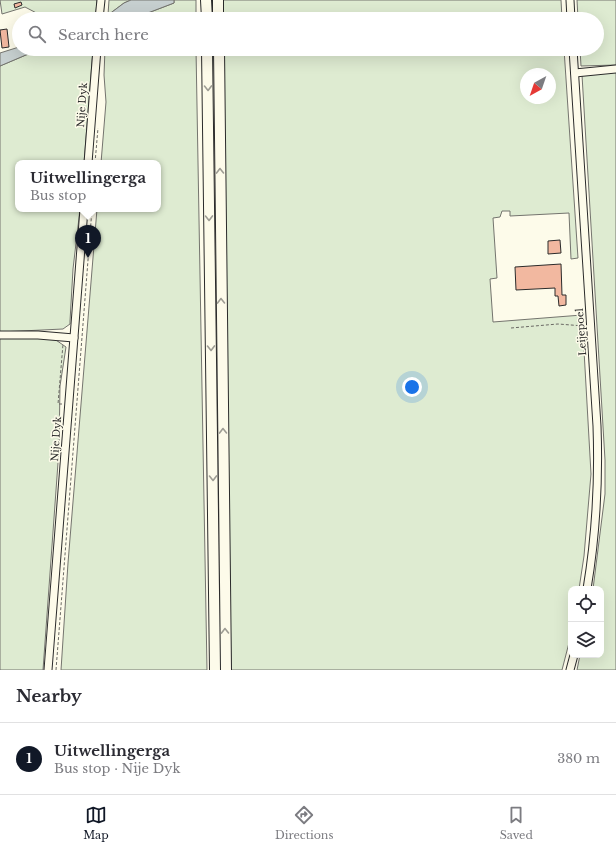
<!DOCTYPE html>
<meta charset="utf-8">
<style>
:root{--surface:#fff;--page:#f7f7f7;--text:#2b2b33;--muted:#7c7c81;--line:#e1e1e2;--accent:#111827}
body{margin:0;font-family:"Libre Baskerville",serif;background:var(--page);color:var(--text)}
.controls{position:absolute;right:12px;bottom:12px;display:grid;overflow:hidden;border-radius:8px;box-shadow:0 4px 16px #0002}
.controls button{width:36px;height:36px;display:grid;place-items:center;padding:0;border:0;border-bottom:1px solid var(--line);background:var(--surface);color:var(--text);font:20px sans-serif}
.compass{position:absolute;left:520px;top:68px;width:36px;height:36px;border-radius:50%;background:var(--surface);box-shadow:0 4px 16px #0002;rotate:220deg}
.you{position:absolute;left:412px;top:387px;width:14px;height:14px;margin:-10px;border:3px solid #fff;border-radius:50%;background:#1a73e8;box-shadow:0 0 0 6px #1a73e833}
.badge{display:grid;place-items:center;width:26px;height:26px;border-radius:50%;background:var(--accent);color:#fff;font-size:13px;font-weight:700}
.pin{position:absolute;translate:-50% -33px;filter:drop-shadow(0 1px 2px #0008)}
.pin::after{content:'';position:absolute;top:21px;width:14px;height:12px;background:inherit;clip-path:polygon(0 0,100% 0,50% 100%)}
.popup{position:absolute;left:15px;top:160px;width:146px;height:52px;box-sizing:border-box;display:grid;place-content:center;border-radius:8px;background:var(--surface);filter:drop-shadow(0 1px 3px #0005);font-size:13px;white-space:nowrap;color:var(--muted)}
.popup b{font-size:15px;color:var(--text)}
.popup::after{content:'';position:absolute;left:50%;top:100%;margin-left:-8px;border:8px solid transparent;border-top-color:var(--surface)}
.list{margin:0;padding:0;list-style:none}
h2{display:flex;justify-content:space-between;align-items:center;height:52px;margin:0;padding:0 16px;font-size:17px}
h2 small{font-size:13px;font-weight:400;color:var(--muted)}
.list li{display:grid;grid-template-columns:26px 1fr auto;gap:12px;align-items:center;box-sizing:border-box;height:72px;padding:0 16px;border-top:1px solid var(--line)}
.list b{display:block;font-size:15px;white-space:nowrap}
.list p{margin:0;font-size:13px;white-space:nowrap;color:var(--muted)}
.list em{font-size:13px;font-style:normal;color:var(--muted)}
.icon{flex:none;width:22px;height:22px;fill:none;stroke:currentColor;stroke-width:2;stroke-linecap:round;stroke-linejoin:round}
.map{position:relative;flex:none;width:616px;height:670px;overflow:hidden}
.search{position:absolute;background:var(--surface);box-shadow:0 4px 16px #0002;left:12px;right:12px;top:12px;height:44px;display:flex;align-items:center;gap:10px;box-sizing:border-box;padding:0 14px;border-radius:22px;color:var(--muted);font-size:15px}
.sheet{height:124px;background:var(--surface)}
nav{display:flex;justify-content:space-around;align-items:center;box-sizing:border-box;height:56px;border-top:1px solid var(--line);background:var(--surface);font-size:11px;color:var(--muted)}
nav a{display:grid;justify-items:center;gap:2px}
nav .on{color:var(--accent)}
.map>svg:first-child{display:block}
</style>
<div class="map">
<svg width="616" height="670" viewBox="0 0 616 670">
<rect width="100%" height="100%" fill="#fdfbea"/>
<g fill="#deebd1" stroke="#74746e" fill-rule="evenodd">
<polygon points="0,0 97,0 96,13 60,19 48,19 25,7 2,14"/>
<polygon points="109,0 131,0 124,3 108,15"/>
<polygon points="174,0 196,0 196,19 132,19 174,3"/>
<polygon points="223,0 561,0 562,19 223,19"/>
<polygon points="577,0 616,0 616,65 581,66 580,49 597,49 597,19 578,19"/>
<polygon points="40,49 93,49 84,163 18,163 18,209 80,209 73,269 70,321 70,324 63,329 0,332 0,66"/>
<polygon points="105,49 196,49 207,670 61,670 68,563 97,209 158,209 158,163 101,163 106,102 104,75"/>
<path d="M223 49H564L578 258 571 259 569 213 510 216V211H502L500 217 493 218 497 278 490 279 493 322 582 315 591 474 584 556 579 589H571V635L562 670H231ZM526 74H550V98H526Z"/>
<polygon points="616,71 616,670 577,670 580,655 601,655 601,589 593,589 605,494 605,460 582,75"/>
<polygon points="0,337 53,338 66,347 60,386 59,449 43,670 0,670"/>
</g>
<g fill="#c7d0d0" stroke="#74746e">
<polygon points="131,0 174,0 174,3 132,19 60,19 94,13 108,15 124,3"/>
<polygon points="19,47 19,49 40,49 0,66 0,53"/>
</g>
<g fill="#f2b8a0" stroke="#2b2b2b">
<polygon points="21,2 22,5 15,8 14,4"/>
<polygon points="7,29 9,47 2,48 0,30"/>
<polygon points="560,240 561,253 548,254 548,241"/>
<polygon points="561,264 562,295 566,295 566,305 559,306 558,296 555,296 555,288 516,290 515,267"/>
</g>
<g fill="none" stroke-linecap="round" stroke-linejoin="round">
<g stroke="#2b2b2b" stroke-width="9">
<g id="minor">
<polyline points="570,0 571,19"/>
<polyline points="99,19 101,0"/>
<path d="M573 49 597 426C599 481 596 535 587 589"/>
<polyline points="575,73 616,69"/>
<polyline points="88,163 97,49"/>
<polyline points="0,335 38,335 74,338"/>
<polyline points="48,670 84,209"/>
<polyline points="570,670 574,655"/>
</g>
</g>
<g stroke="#2b2b2b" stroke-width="12">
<g id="highway">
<polyline points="206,0 207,19"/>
<polyline points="218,0 218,19"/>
<polyline points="207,49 215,670"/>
<polyline points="219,49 226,670"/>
</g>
</g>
<g stroke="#6a6964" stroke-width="1" stroke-dasharray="3 2" stroke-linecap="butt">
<polyline points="95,163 98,128"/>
<polyline points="511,328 558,324 584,326"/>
<polyline points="62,404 58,404 63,344"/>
<polyline points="56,670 92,209"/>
</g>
<use href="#minor" stroke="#fdfbea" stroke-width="7"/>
<use href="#highway" stroke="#fdfbea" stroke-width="10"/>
</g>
<defs><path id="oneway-chevron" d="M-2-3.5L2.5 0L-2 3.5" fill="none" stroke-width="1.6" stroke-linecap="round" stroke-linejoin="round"/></defs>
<g stroke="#9e9d94">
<use href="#oneway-chevron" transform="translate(208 88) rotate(89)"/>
<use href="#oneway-chevron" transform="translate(220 171) rotate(-91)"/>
<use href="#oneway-chevron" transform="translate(209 218) rotate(89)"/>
<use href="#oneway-chevron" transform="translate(221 301) rotate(-91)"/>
<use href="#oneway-chevron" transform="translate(211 348) rotate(89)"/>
<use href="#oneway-chevron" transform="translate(223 431) rotate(-91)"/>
<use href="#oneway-chevron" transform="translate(213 478) rotate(89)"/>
<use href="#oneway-chevron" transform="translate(225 631) rotate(-91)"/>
</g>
<g text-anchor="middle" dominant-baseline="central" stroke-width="3" stroke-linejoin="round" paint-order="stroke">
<g font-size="10" fill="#2b2b2b" stroke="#fdfbea">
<text transform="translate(82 105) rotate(-86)">Nije Dyk</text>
<text transform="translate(581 332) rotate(-94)">Leijepoel</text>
<text transform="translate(56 439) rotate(-86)">Nije Dyk</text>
</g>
</g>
</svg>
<div class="controls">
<button><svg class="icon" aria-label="locate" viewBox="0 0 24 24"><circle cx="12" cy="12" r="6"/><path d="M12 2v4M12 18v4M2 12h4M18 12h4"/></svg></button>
<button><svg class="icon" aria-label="layers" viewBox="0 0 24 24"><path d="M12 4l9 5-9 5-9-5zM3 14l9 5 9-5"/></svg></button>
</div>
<svg class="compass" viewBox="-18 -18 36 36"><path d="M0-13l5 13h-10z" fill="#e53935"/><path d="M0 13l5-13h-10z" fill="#7c7c81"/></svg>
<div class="you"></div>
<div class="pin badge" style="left:88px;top:258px">1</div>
<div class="popup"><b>Uitwellingerga</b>Bus stop</div>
<div class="search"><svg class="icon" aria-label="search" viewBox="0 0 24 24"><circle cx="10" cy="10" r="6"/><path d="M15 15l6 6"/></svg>Search here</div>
</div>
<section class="sheet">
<h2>Nearby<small></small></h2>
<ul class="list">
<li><span class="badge">1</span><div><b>Uitwellingerga</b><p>Bus stop · Nije Dyk</p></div><em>380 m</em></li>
</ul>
</section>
<nav>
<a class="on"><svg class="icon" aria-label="map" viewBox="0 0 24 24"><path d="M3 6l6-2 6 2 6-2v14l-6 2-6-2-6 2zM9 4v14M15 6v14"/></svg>Map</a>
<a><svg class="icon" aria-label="directions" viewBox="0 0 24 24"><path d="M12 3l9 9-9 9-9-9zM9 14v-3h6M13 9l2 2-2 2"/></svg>Directions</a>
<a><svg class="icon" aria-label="saved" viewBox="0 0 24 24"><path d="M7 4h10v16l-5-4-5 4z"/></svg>Saved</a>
</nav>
